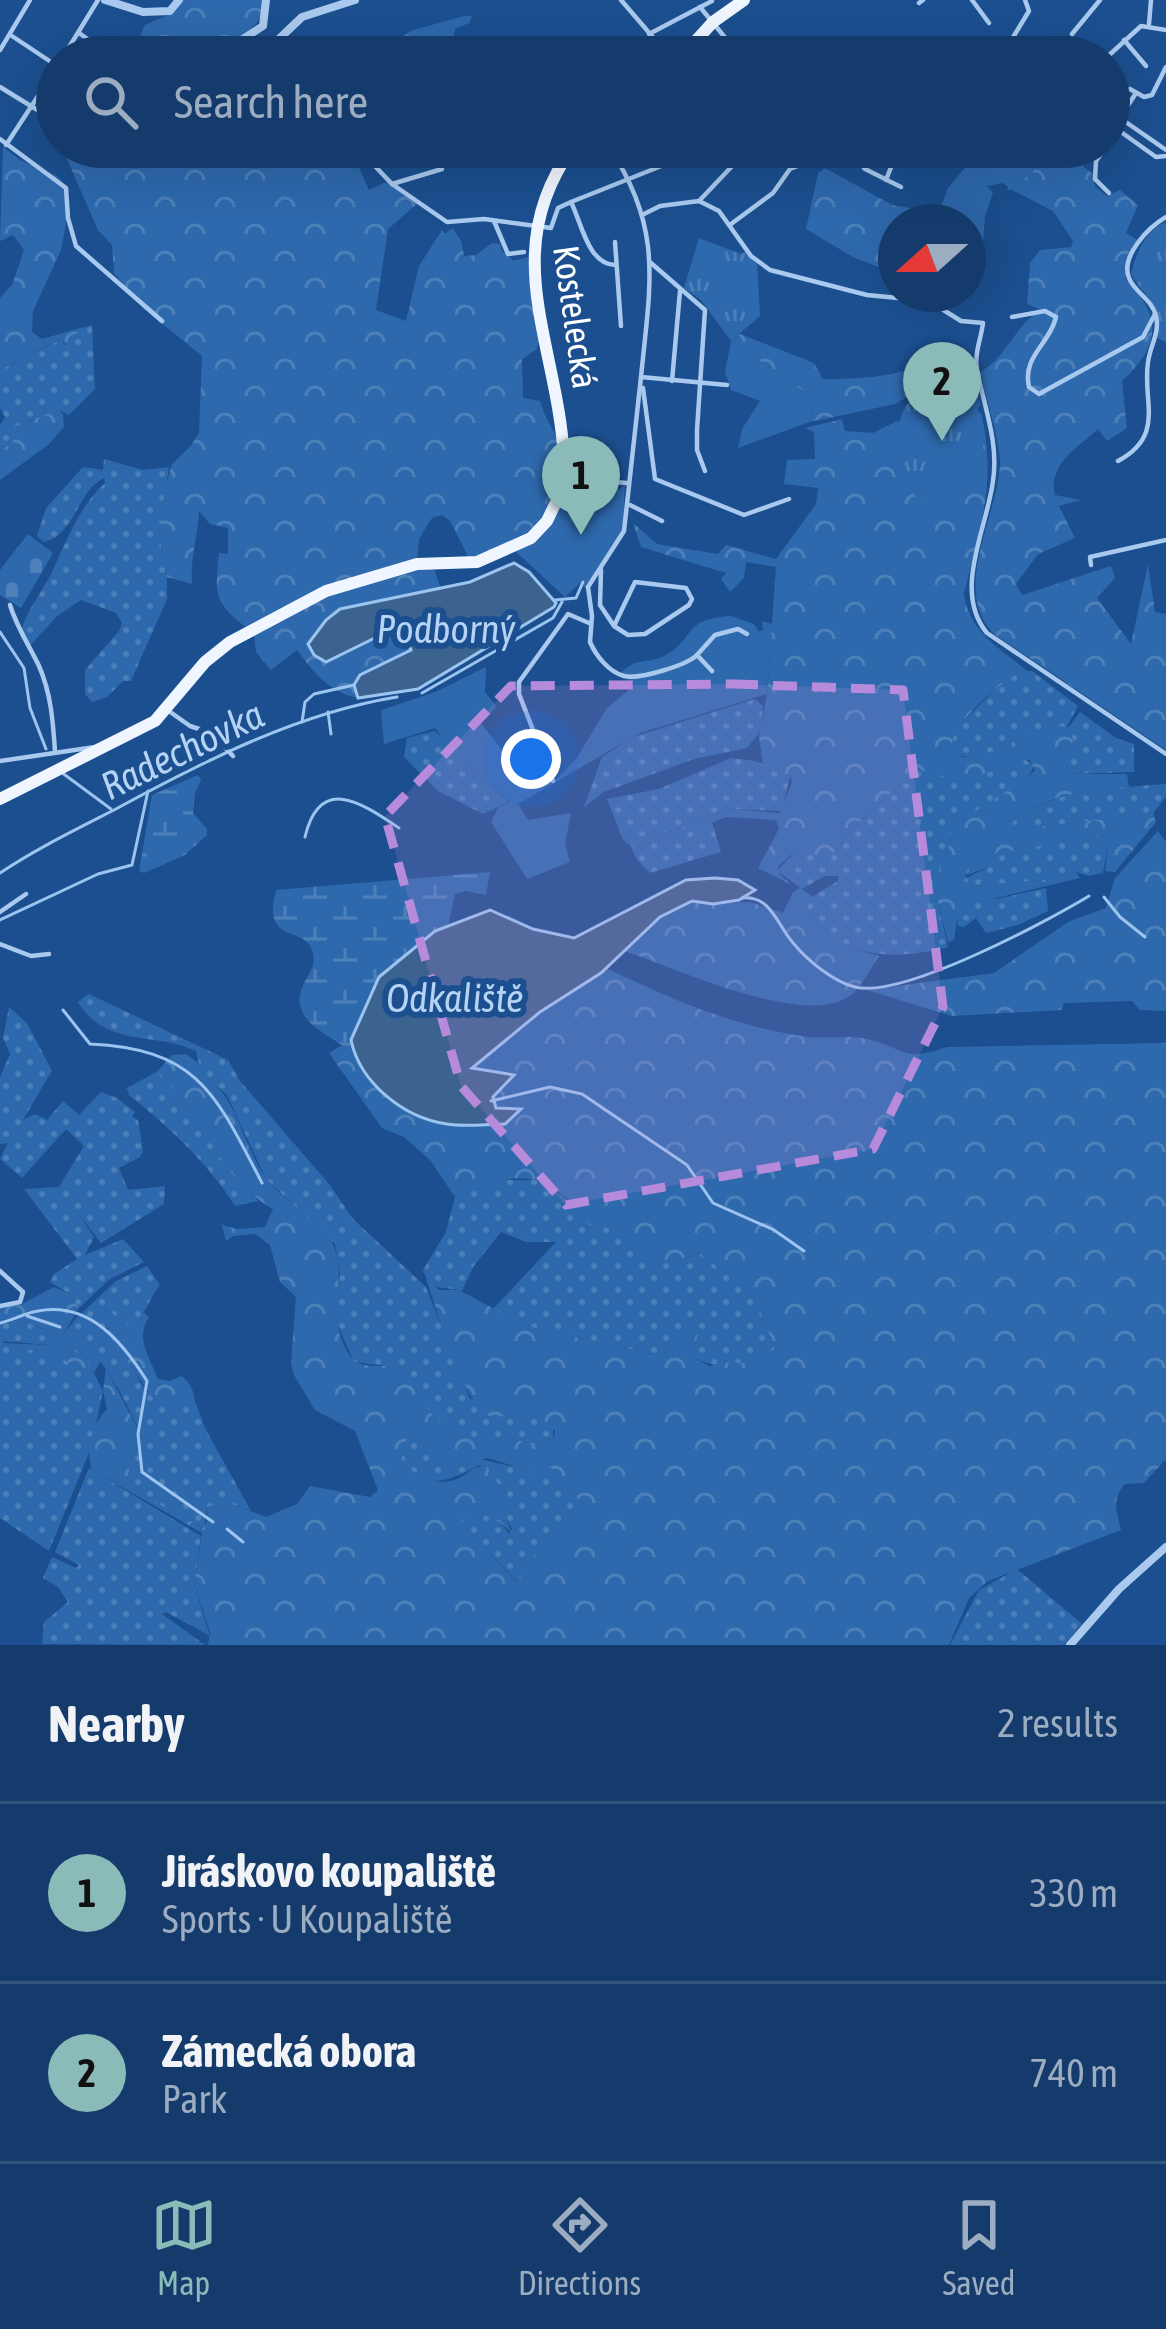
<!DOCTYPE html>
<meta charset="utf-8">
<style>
:root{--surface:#143b6b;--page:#214673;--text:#f1f3f6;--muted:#9dadc1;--line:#33557e;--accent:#8bbbb9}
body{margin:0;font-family:"Asap Condensed",sans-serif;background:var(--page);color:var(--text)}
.compass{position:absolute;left:878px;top:204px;width:108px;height:108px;border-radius:50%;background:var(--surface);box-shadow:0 12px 48px #0002;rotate:249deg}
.you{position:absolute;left:531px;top:759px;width:42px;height:42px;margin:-30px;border:9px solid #fff;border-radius:50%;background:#1a73e8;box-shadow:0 0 0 18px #1a73e833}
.badge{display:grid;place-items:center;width:78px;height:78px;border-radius:50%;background:var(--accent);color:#111;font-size:39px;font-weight:700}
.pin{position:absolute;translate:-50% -99px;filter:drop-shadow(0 3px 6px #0008)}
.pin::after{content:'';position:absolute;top:63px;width:42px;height:36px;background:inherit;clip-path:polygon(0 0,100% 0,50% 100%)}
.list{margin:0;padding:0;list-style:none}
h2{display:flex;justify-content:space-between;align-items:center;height:156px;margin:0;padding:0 48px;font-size:51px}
h2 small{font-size:39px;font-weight:400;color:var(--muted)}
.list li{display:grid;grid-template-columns:78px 1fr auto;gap:36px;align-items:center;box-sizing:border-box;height:180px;padding:0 48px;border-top:3px solid var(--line)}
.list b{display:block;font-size:45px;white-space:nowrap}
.list p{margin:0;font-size:39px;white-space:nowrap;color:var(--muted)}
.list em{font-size:39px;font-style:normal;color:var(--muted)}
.icon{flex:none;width:66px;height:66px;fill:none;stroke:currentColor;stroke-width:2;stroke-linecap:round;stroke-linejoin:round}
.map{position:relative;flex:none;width:1166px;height:1645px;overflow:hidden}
.search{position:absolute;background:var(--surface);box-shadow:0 12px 48px #0002;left:36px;right:36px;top:36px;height:132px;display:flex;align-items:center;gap:30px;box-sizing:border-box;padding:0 42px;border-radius:66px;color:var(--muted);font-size:45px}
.sheet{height:516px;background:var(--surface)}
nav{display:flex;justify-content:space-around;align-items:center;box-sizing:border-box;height:168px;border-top:3px solid var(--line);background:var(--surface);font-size:33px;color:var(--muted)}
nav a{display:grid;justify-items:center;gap:6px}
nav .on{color:var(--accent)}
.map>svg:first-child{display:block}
</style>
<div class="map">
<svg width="1166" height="1645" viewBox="0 0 1166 1645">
<defs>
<pattern id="grass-dots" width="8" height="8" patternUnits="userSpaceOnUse" patternTransform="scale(3)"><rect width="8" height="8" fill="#2e69ad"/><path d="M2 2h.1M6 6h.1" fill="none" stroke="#4d80b9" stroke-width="1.8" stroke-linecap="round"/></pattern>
<pattern id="forest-crowns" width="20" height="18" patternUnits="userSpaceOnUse" patternTransform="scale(3)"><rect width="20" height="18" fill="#2e69ad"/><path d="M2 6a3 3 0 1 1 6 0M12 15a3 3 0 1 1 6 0" fill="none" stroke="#4d80b9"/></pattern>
<pattern id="wetland-marsh" width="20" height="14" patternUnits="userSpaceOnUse" patternTransform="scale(3)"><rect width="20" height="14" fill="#2e69ad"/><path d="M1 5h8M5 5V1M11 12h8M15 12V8" fill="none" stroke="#4d80b9"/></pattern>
<pattern id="cemetery-stones" width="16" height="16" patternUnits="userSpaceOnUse" patternTransform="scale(3)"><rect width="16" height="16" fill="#2e69ad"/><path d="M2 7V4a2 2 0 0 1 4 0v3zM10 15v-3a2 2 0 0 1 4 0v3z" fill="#4d80b9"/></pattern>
<pattern id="park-tufts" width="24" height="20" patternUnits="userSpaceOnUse" patternTransform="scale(3)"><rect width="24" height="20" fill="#2e69ad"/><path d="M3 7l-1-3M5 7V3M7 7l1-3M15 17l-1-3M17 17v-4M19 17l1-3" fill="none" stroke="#4d80b9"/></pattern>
</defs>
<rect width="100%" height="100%" fill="#1b4f8f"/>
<g fill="url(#grass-dots)">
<polygon points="92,325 95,389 69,415 61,411 27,421 13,442 0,451 0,425 5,417 0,408 0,370 62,339 64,346 70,337"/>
<path d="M104 459 143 470 169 467 159 535 167 577V599L131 681H123L107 697 92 702 85 694V670L119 631 122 623 116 613 81 600 57 616 29 647 21 630C29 605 46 588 56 563 68 537 82 503 105 483L104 478C77 491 76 534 44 542L37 536 46 508 83 467 103 470Z"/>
<path d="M1020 670 1032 671 1078 706 1066 728C1027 722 995 766 957 755L950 743 953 732 1008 676Z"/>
<polygon points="755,699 763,706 761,730 747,748 694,759 604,792 584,807 602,757 633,737"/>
<polygon points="1080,712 1116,738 1134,744 1134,772 1066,774 1073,741 1069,727"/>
<polygon points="435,731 509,802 483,814 438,791 404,757 407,738"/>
<polygon points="731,758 755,761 790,776 782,811 726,809 673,831 623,840 607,799 659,789"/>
<path d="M1024 759 1034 765 1029 777 954 827 935 891 948 947C893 961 840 960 806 908L810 898 838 881V876H825L802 889 777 871 799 848H806L818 858 830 857 863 818 918 769C958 784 985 769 1024 759Z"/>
<path d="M1166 784V797L1153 813 1014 830 1012 822C1061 786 1107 789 1166 784Z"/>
<polygon points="712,822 721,852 650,873 637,860 631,846 677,837"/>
<polygon points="1102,835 1108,844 1103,873 1088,876 1076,872 1043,880 973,886 966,878 989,867 964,876 967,866 979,860 990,861 997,852"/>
<polygon points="1046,888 1048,911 1018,925 986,933 976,918 964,927 958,926 956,902 960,898 996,899"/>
<path d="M89 994 228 1060 240 1081 330 1185 353 1219 426 1287 470 1399 536 1415 553 1427V1439L529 1443 503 1437H456L421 1403 411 1376 403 1368 354 1362 334 1317 340 1274 335 1244 266 1179 227 1095 201 1073 196 1051C155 1031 107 1049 78 1002Z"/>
<polygon points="9,1007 27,1023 52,1071 23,1120 35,1114 47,1120 63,1101 79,1115 101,1092 117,1098 135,1112 132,1117 138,1120 143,1151 140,1157 119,1168 128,1190 165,1186 164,1204 101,1243 78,1213 94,1237 85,1255 123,1239 144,1262 110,1279 79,1308 70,1294 50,1282 54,1274 77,1259 24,1189 59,1187 84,1146 66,1129 22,1178 0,1159 8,1143 0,1144 0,1077 10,1054 3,1038"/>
<path d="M158 1071C196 1107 222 1160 258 1201L235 1206C208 1163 170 1128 129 1095L127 1088Z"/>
<path d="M500 1180H542L583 1212 615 1227 651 1264 701 1254 727 1274 749 1283 775 1348C756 1373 716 1369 691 1357L698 1335 668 1352 651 1354 526 1326 492 1310 556 1242H527L501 1232 473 1267 462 1291C443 1285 432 1294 423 1270L446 1232 455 1197Z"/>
<path d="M147 1266 160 1285C148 1299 146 1318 129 1326L103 1307 115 1320 111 1327 104 1329 117 1341 146 1392 194 1398 205 1428 251 1511 228 1503 207 1507 204 1528C179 1514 120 1495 127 1458 129 1449 136 1440 140 1431 120 1393 105 1352 64 1333L78 1316 86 1317 82 1313 116 1281Z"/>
<path d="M0 1319C37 1320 68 1338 92 1365L49 1345 2 1341 11 1349 42 1350 94 1373 103 1391 91 1448 49 1551 0 1518Z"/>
<path d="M408 1435 418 1438 426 1451 449 1466 475 1458 510 1466H551L556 1479 579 1500 566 1517 570 1525 537 1551 518 1583 460 1522V1518L479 1512 501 1523 509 1534 512 1529 506 1519 507 1494 480 1465C449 1480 429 1493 401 1461Z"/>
<polygon points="89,1468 201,1536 194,1584 210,1636 166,1612 162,1614 205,1645 42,1644 44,1622 68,1602 58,1587 43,1578 52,1557 76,1568 79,1565 55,1552"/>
<polygon points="1017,1569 1082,1624 1064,1645 950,1645 979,1590"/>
</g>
<g fill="url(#forest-crowns)" fill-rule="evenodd">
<path d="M184 0H262C265 25 247 32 228 44L224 57H123L137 43 145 25 175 12Z"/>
<polygon points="464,16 472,16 469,23 455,29 450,57 377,57 410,31"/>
<polygon points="3,147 20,160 57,176 65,185 67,219 61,250 33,311 32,332 42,339 92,325 70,337 67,346 61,339 0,370 0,298 12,285 24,250 13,235 0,241"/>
<path d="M73 147H367L368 153 355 159 369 190 386 182 417 204 388 229 376 310 406 321 419 266 442 230 444 234 453 228 462 243 464 256 476 255 492 243 500 244 502 251 514 261 528 257 540 336 537 349 522 359 523 398 540 401C544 417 554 429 559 444 566 468 554 508 538 526 524 543 490 552 469 558L450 521 442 515 432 518 419 539 417 559 336 582 247 628C213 602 215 594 219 553L228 554V528L210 524 199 511C198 536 190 558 192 584L167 577 159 535 165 488 172 464 190 447 199 433 202 356 143 308 114 273 112 245 98 230 67 159Z"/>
<path d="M978 147H1075L1073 153 1082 158 1084 167 1093 174 1095 187 1107 196 1120 190 1138 205 1126 233 1138 240 1125 278C1161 316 1163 343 1122 381L1127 428 1107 441 1098 429C1077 448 1047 465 1055 495L1081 500 1059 506 1075 538 1038 554 1016 584 1022 595 1111 566 1115 578 1097 598 1131 644 1148 564 1155 612 1166 614V750L994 634C950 590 998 517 1000 464 1001 443 985 395 980 372 1007 358 1015 324 1041 310L1027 304 1030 263 1040 250 1071 247 1073 241 1053 211 1012 190 1020 178 973 158Z"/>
<polygon points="825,168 892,205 938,213 935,222 896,222 896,274 853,257 806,229 818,173"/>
<path d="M740 334 814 363 823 379C869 379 914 376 949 350L963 363 895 404 810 422 815 399 731 341Z"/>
<path d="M973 376 981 405 962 421V428L981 412C997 484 981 522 964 594 969 631 999 648 1026 670 1005 676 949 726 952 747L962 757C1000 759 1032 721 1069 727L1073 741 1066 774H1127L1129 787C1082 791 1051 793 1012 822L1014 830 1153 813 1156 822 1115 872 1105 871 1108 844 1102 835 1028 848 1019 853 1022 850 997 852 990 861 972 864 964 875 973 886 1043 880 1076 872 1080 878 984 901 960 898 954 940 948 942 935 891 955 824 1029 777 1035 770 1030 760C1013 759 1000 769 984 774 962 781 939 777 918 769L863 818 830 857 821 859C797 845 800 848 778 866L780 875 792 885 758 868 779 829 776 820 726 817 677 837 631 846 623 840 673 831 726 809 780 813 792 782 790 776 763 765 759 736 767 694 776 567 746 562 744 578 730 592 721 579 726 573 641 547 633 523 657 544 718 554 726 545 776 559 816 504 818 488 784 484 787 460 815 459 814 432 805 428 842 419 845 431 873 433 895 422 922 418Z"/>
<polygon points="58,410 63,414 64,427 48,445 0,480 0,451 13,442 16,426"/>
<path d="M433 566 441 589 340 609 326 662 401 625 411 650 360 675 354 685 358 698C329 692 314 673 297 650L271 670 256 652 254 633 339 590Z"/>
<polygon points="1158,831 1166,842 1166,1011 1140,1010 1132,1001 1064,1003 1061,1010 952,1016 867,990 994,973 1068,922 1106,908 1115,878"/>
<path d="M800 888 812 896 806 908C823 934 849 949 879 956 871 967 862 987 851 995 806 1030 674 967 624 951L660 917 692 901 713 904 750 902 783 913 793 892Z"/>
<path d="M606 968C668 998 733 1026 802 1036 823 1040 847 1034 867 1039 909 1050 902 1062 947 1047L1166 1043V1459L1144 1483 1125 1484C1111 1499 1117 1512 1121 1530L988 1581 969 1598 949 1645H208L210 1632 194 1583 202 1533 92 1470C85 1449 92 1424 107 1409L103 1391 106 1368 141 1435V1441L134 1443C107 1489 172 1509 203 1528L207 1521V1507L228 1503 266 1517 297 1504 310 1486 370 1497 378 1490 355 1431 315 1410 294 1375 291 1363 296 1297 280 1282 270 1245 255 1234 233 1236 226 1241 222 1225 237 1229 265 1227 273 1209C221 1181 200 1111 158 1071L172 1055 186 1054 201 1065 202 1074C242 1100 241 1148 270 1183 285 1201 329 1228 335 1249 347 1288 323 1317 351 1357 360 1371 388 1363 403 1368L411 1376 421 1403 456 1437H503L529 1443 553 1439 555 1431C533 1403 511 1423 481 1414L454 1366 426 1278 439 1290H459L526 1326 651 1354 668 1352 693 1329 698 1335 691 1357 710 1366C735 1357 756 1373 775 1348L749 1284 727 1274 701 1254 651 1265 615 1227 599 1229 588 1224C583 1211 574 1204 563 1195 524 1164 496 1183 455 1197L430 1160 404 1137 382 1128 329 1053 351 1040 362 1071 396 1103 496 1108 493 1097 512 1075 470 1070 540 1012ZM408 1435 418 1438 426 1451 449 1466 488 1458 536 1473 551 1467 556 1479 579 1500 565 1517 569 1526 537 1551 517 1583 460 1521 479 1512 501 1523 512 1534 506 1519 512 1501 484 1466C470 1467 470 1474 457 1479 437 1487 415 1476 401 1461Z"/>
<path d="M54 1287 70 1294 79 1308 64 1333 81 1341 101 1360 94 1373 42 1350 11 1349 1 1343 49 1345 91 1364C67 1337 37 1320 0 1319V1306L20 1305Z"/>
<path d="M103 1306 129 1326 144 1313 149 1317C135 1338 149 1356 158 1379L170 1381 181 1376C189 1381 195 1391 194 1401L171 1407 156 1403 107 1331 115 1320Z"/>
</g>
<g fill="url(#wetland-marsh)">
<polygon points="198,775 201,780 195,793 193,813 207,829 207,835 185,855 144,873 139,871 152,795"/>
<path d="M490 872 486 895 466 891 455 894 445 940 355 1056C339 1037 288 1025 302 988 307 975 316 969 313 953 306 923 261 947 276 890Z"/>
</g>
<polygon fill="url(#cemetery-stones)" points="28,534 53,553 21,608 0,595 0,570"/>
<g fill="url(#park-tufts)">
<path d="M1166 222V342L1157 338C1161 302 1147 301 1131 274 1136 254 1145 230 1166 222Z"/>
<polygon points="699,238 741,254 745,252 757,264 760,316 731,341 701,300 684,288"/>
<path d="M965 365 980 416 984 455 924 504H919C906 479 887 427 909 402 920 390 951 377 965 365Z"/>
</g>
<g fill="#2e69ad">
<polygon points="973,158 1035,162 1032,177 1020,178 1012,190 1007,190 1008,187 1003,183 987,186 993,193 985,216 982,257 977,257 974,269 979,271 977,280 968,278 968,222 935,222 948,188"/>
<polygon points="731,341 815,399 810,422 738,448 742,429 760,401 731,390 725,372"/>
<polygon points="568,480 590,480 590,484 620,489 625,485 623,530 585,588 580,583 565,597 514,550 553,520"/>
<path d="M731 616 754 624 758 631 763 630 762 621 772 624 767 694 640 733 518 804 528 820 571 813 565 844 570 862 527 879 491 822 498 808 510 802 445 742 435 728 384 744 381 710 435 692 486 667 485 692 497 707 480 722 502 750 501 754 521 773 556 780 576 759 607 708 630 689 628 678 622 672C636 657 650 664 666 655 697 637 682 619 731 616Z"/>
</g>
<g fill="#3c6290" stroke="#9cc4f0" stroke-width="3">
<polygon points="514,563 529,572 556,603 554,607 418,689 358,698 354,685 360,675 411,650 401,625 326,662 314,655 308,644 326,620 340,609 470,582"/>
<path d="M715 878 738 880 755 890 739 900 713 904 692 901 660 917 601 973 540 1012 472 1068 514 1075 493 1097 496 1108 521 1109 505 1124C486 1124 466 1127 447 1124 404 1118 360 1083 351 1040L379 977 435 931 490 910 533 929 574 938 686 880Z"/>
</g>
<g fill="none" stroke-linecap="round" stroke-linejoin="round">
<g stroke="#9cc4f0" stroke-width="3">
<polyline points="555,600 576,598 583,582"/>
<polyline points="0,632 24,668 30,708 46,749"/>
<polyline points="422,693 553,618 562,602"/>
<polyline points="328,712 331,734"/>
<polyline points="302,722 305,702 314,694 354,685"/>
<polyline points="61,772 111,809"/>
<path d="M305 837C320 774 362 803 399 828"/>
<path d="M0 873C36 849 75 830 114 810 202 762 298 713 397 697"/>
<polyline points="1104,897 1120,917 1145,937"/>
<path d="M742 898C772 895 777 926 794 944 808 961 834 982 855 987 902 999 1046 922 1089 896"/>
<polyline points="0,920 98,874 132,865 148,791"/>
<path d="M63 1010 90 1044C199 1049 216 1095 262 1183"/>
<polyline points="491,1101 550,1087 582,1094 687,1165 713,1203 774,1230 804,1251"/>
<polyline points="27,1316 60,1327"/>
<path d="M0 1323C13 1320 25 1313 38 1311 90 1301 123 1343 147 1381L138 1434 142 1472 213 1522"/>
<polyline points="227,1529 243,1542"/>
</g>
<g stroke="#a9c9ee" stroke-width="4.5">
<polyline points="621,0 670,57"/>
<polyline points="972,0 989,23"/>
<polyline points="919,3 923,0"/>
<polyline points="700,7 741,57"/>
<polyline points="1149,24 1151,0"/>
<polyline points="79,33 113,57"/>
<polyline points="649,34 712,1"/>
<polyline points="1072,34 1100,0"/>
<polyline points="12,36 57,66"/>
<polyline points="1124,40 1146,66"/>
<polyline points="0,50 30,0"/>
<polyline points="63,57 98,0"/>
<polyline points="635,57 654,41"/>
<polyline points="1001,57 1029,11 1025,0"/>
<polyline points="1107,57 1141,26 1166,30"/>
<polyline points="0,87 57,122"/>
<polyline points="1130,89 1144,97 1152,95 1166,67"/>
<polyline points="1136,93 1114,127 1156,157 1166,156"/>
<polyline points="1120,118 1166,150"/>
<polyline points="0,139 66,188 68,218 76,246 162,321"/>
<polyline points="1109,144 1120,131"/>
<polyline points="6,145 57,67"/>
<path d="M609 147C664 229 650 285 641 377"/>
<polyline points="847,147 865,169 901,187"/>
<polyline points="1106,147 1096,161 1095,179 1109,193"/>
<polyline points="370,161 392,184 447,222 484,219 551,228 558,208 571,202"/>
<polyline points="886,180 899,147"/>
<polyline points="392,184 442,169"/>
<polyline points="699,201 737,161"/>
<path d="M644 214 660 206 699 201 719 211 751 256 770 270 867 295 929 301 961 321 983 323C981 339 974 354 977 370 984 407 999 442 993 481 987 529 952 591 987 633L1166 754"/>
<polyline points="494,221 508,254 524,252"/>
<polyline points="731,224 773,193 790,169 813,160"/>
<polyline points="615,242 621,326"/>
<polyline points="651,263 705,310 697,430 697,450 705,471"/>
<path d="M616 265C588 265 582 224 571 202L709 147"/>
<path d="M1012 317 1045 311 1056 317C1050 344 1022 356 1029 387L1039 394 1143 337 1155 314"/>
<polyline points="672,381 680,291"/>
<polyline points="643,388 655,479 744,515 789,499"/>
<path d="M1118 461C1166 435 1142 402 1148 362 1150 346 1160 333 1156 316 1152 299 1135 293 1129 278 1120 256 1149 227 1166 217"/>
<polyline points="568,478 627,483"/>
<polyline points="630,505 662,521"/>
<polyline points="1091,565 1090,557 1166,540"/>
<polyline points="601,570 600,605 614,626 628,635 645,634 689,605 692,599 686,588 635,582 614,626"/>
<path d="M10 605C17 628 29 645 39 666 51 693 53 722 55 751"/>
<polyline points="697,655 715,635 738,629 747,634"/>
<path d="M712 671 697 655C687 665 639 680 624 676 609 672 596 656 590 642L592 616 588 587 624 531 641 377 727 385"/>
<polyline points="166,709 190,726 211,733 233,756"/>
<polyline points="0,761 95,747"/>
<polyline points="553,781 519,694 519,682 568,614 589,623"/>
<polyline points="0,912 26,894"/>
<polyline points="0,944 31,956 49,954"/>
<polyline points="0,1271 23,1292 20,1302 0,1306"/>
</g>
<g stroke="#a9c9ee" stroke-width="8">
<polyline points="105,0 143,12 170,11 179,0"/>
<polyline points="228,57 232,46 263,26 266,0"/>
<polyline points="260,57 302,17 355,0"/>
<polyline points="1070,1645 1119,1589 1166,1547"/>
</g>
<g stroke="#f0f6ff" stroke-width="12">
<polyline points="681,57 713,22 744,0"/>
<path d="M0 799 155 721 205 662 230 642 326 591 417 564 477 562 531 538 547 521 557 500 564 478V459C558 344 496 252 573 147"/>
</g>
</g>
<path fill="#b68bdc" fill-opacity="0.2" stroke="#b68bdc" stroke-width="9" stroke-dasharray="24 15" stroke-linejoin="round" d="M734 684 903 690 943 1007 873 1149 566 1205 461 1086 385 816 511 686Z"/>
<g text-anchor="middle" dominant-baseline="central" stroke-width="12" stroke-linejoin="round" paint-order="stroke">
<g font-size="36" fill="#fff" stroke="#1b4f8f">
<text transform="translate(576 317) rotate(82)">Kostelecká</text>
</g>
<g font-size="39" font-style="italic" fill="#b5d3f5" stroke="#1b4f8f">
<text x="446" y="629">Podborný</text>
<text transform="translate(182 750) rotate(-26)">Radechovka</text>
<text x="455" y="998">Odkaliště</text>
</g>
</g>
</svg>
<svg class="compass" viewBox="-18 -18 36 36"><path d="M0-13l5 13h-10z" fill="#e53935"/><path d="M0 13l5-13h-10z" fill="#9dadc1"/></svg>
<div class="you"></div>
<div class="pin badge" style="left:581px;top:535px">1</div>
<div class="pin badge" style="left:942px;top:441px">2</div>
<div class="search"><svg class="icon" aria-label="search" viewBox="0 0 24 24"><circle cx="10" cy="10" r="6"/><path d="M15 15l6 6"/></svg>Search here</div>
</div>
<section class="sheet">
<h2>Nearby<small>2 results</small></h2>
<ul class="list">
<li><span class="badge">1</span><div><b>Jiráskovo koupaliště</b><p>Sports · U Koupaliště</p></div><em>330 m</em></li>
<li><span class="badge">2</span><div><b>Zámecká obora</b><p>Park</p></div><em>740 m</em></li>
</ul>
</section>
<nav>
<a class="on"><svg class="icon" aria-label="map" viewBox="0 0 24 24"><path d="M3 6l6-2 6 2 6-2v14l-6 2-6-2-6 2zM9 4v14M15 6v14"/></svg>Map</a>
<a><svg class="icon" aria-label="directions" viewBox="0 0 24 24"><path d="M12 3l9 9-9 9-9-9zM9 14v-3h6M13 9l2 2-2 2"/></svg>Directions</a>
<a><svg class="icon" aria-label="saved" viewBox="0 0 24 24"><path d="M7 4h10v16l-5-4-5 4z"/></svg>Saved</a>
</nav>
